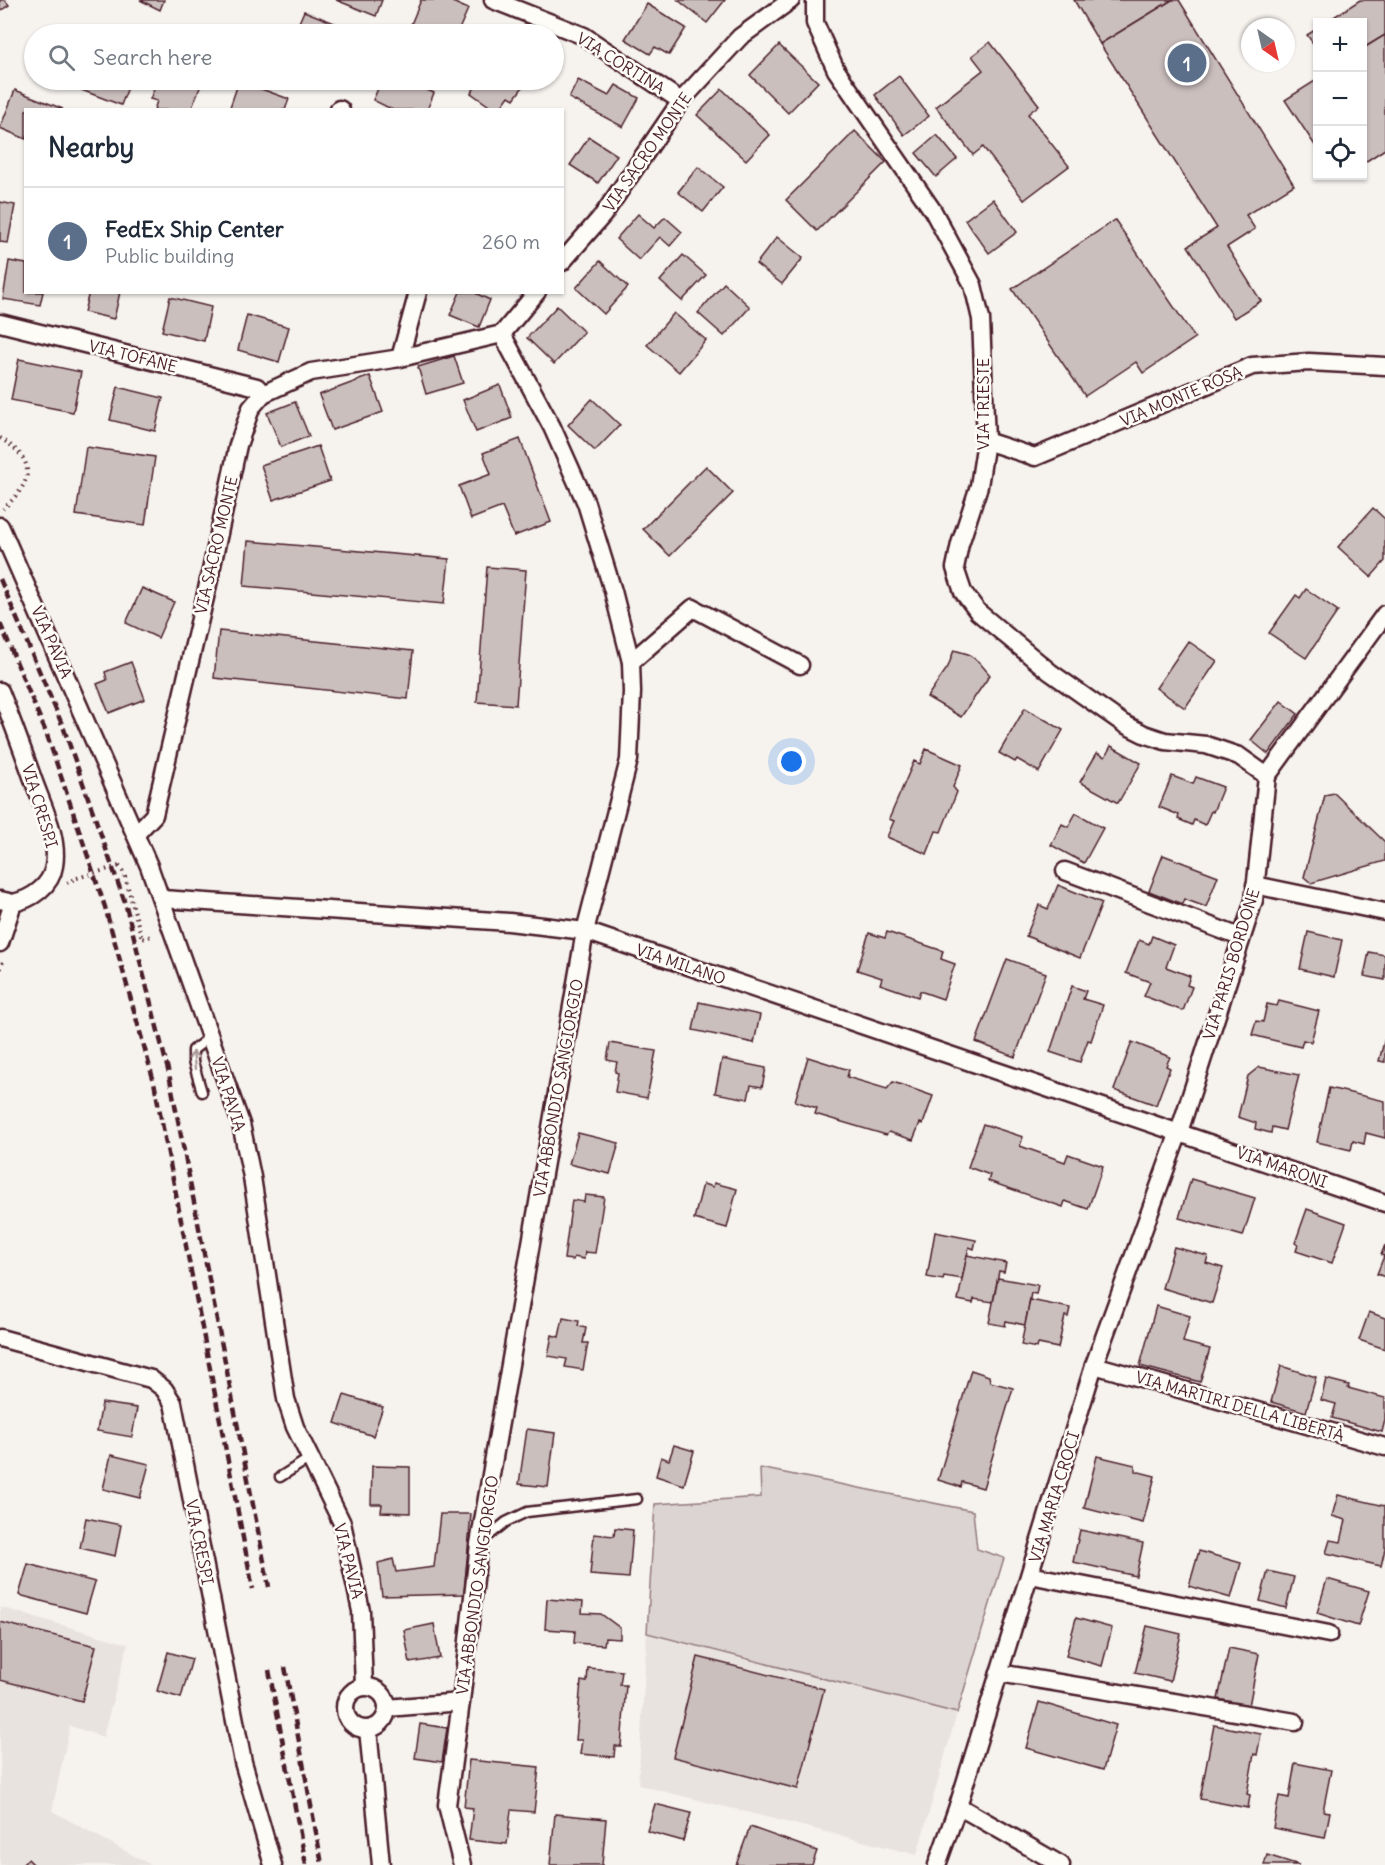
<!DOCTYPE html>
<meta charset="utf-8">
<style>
:root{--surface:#fff;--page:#f6f6f7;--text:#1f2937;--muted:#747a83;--line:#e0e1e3;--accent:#0f766e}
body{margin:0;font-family:Delius,sans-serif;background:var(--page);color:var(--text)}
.controls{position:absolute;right:18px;top:18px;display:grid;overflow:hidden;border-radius:0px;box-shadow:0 2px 4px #0004}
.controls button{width:54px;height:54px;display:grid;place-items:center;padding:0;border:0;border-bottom:2px solid var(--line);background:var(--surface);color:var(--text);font:30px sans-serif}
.compass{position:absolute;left:1241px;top:18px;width:54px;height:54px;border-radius:50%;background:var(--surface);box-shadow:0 2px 4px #0004;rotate:146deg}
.you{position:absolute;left:792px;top:762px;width:21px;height:21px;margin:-15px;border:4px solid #fff;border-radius:50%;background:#1a73e8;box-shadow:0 0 0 9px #1a73e833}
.badge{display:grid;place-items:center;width:39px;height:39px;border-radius:50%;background:var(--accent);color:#fff;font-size:20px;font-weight:700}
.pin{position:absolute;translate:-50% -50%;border:3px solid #fff;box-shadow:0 2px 6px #0006}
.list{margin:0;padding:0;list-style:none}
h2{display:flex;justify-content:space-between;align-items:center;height:78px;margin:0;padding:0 24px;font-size:26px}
h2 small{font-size:20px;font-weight:400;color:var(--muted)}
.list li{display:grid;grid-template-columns:39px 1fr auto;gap:18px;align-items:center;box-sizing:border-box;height:108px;padding:0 24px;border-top:2px solid var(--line)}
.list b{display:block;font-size:22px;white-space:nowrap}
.list p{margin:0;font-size:20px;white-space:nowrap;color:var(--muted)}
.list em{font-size:20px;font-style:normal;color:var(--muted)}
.icon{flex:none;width:33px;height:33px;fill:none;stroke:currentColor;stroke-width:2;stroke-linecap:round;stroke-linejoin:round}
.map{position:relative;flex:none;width:1385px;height:1865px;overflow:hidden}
.search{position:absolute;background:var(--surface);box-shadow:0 2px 4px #0004;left:24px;top:24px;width:540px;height:66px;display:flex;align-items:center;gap:15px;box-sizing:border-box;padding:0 21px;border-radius:33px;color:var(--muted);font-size:22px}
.panel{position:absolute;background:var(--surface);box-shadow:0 2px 4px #0004;left:24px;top:108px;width:540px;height:186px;border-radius:0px}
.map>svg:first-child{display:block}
</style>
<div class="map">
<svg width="1385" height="1865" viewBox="0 0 1385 1865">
<rect width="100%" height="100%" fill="#f6f3ef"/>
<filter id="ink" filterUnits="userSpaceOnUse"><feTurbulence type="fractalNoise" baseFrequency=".0167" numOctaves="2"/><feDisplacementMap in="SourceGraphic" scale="12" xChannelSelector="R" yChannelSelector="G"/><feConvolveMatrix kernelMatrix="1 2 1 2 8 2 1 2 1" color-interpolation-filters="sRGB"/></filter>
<g filter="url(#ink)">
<g fill="#e9e3e0">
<polygon points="0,1607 128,1644 103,1737 70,1726 52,1811 151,1865 0,1865"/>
<polygon points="647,1633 957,1713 917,1855 638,1785"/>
</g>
<polygon fill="#dcd4d2" stroke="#937a7e" stroke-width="1.5" points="760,1468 973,1511 977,1549 1004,1558 957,1713 647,1633 655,1504 761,1497"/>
<g fill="#cbbfbe" stroke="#4a1f2b" stroke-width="1.5">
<polygon points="0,0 5,0 9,5 0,11"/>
<polygon points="140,0 164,0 160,10"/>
<polygon points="336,0 382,0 376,16"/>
<polygon points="421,0 448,0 468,9 457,34 407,34"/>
<polygon points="678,0 725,0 707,23"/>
<polygon points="1074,0 1172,0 1100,44"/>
<polygon points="1172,0 1179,0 1294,185 1246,215 1255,229 1227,247 1261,301 1234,318 1188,246 1217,228 1100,44"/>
<polygon points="1360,0 1385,0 1385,35 1362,49 1362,22 1326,22"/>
<polygon points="647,4 686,28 669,55 655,47 650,54 625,39"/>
<polygon points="304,11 362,34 294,34"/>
<polygon points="1318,28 1318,50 1307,35"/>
<polygon points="1385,35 1385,149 1362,164 1362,49"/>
<polygon points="990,42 1039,105 1028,114 1069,166 1024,200 983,147 973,155 936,107 983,70 972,56"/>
<polygon points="779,45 818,82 788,113 750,75"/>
<polygon points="899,76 929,116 904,135 875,95"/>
<polygon points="1318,79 1318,150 1285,100"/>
<polygon points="55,80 131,80 121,105"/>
<polygon points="158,80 203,80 191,110 154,110 157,101 150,99"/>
<polygon points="382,80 404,80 434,93 427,110 393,110 373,100"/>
<polygon points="480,80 528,80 514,99 509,96 499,110 495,110 471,93"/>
<polygon points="578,80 609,96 616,85 639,98 623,127 569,98"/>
<polygon points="239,81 289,99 285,110 229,110"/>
<polygon points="722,89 770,135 746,160 697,115"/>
<polygon points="15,90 63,109 26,110 26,139 0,128"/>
<polygon points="855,131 886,162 817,231 786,200"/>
<polygon points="937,135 957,159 936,177 916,153"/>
<polygon points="589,137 617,155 598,183 570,165"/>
<polygon points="698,167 723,187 703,212 678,192"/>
<polygon points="993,199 1017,232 989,253 965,220"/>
<polygon points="0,202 15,205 8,243 0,242"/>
<polygon points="638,214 654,228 665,217 682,232 670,246 660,237 639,260 616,239"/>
<polygon points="1115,220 1195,338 1143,373 1136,362 1085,396 1012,289"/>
<polygon points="777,237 803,258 782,284 756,264"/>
<polygon points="683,255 706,275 682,301 660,281"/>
<polygon points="9,261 26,264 26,292 43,292 40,305 3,299"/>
<polygon points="600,261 628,287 604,314 576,288"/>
<polygon points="724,283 750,307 724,336 698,313"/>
<polygon points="89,292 120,292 114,319 84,312"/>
<polygon points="460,292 473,292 490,300 479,327 450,315"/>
<polygon points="170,297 211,307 204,341 162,331"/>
<polygon points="557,306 584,332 554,364 527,338"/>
<polygon points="674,313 706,340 679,372 647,345"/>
<polygon points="247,315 289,327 279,362 238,350"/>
<polygon points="454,356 463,383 426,394 418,367"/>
<polygon points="19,359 81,372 73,412 11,400"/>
<polygon points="370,376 383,412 332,430 319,395"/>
<polygon points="500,385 512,418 476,432 463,400"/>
<polygon points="118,387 163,398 155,431 110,420"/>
<polygon points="592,399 620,425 595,451 568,425"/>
<polygon points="295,402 309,436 281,447 267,413"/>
<polygon points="520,439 551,522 514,536 502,507 471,519 459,486 491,474 483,453"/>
<polygon points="318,446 330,481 273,500 261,465"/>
<polygon points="86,447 155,457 145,525 76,515"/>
<polygon points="706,466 733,493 670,556 643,529"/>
<polygon points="1373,508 1385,519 1385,561 1371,577 1338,547"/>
<polygon points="248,541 449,559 444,604 244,586"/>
<polygon points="487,567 526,570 516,705 477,702"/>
<polygon points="142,588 174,602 158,638 126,623"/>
<polygon points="1306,589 1338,611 1306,658 1269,633 1296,595 1300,598"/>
<polygon points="219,631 413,651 408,699 214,678"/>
<polygon points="1188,641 1217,661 1185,708 1156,688"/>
<polygon points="954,650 968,654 979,662 990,675 961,717 927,697 948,667"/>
<polygon points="131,662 145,699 109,713 97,684 107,680 105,672"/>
<polygon points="1281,701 1298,714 1268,754 1251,740"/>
<polygon points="1025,708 1063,730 1039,772 1017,759 1015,762 999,753"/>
<polygon points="1111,746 1141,763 1118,803 1080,782 1097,753 1105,757"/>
<polygon points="926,749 962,765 953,787 957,792 941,832 936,831 927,854 887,837 894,821 889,819 914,761 920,764"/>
<polygon points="1172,776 1193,784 1196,777 1223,787 1213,812 1211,811 1205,825 1194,820 1192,825 1178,819 1179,815 1159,807"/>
<polygon points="1334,793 1385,842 1385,861 1311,883 1304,877 1325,795"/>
<polygon points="1076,813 1103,828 1084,863 1051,845 1062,824 1068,827"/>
<polygon points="1163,855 1218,876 1206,907 1184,899 1182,904 1149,891"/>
<polygon points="1058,885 1102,903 1080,958 1026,936 1039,905 1048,909"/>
<polygon points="887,932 943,951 941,959 955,964 943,999 920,991 918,997 880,984 882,978 857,970 869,933 885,938"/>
<polygon points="1308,932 1342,940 1334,977 1300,969"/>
<polygon points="1152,936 1174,945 1166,967 1190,976 1187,985 1192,987 1183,1011 1144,996 1150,982 1126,973 1139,940 1149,944"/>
<polygon points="1369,952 1385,955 1385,980 1364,976"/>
<polygon points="1007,959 1046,973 1015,1057 976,1042"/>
<polygon points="1072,986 1086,991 1083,999 1103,1005 1091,1041 1088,1040 1080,1062 1050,1052"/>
<polygon points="1279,1001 1319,1011 1311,1042 1303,1040 1301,1047 1252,1035 1256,1021 1263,1022 1267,1004 1277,1006"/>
<polygon points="699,1002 760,1015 754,1043 693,1030"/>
<polygon points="1385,1038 1385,1062 1379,1061"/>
<polygon points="1132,1042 1170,1057 1166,1066 1170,1068 1156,1105 1114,1090"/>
<polygon points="610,1043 656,1051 647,1098 615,1092 618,1073 615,1072 617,1062 607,1060"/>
<polygon points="808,1057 849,1070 847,1077 887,1089 893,1082 933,1096 923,1124 920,1123 913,1140 889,1132 886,1135 815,1114 817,1108 795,1101"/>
<polygon points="722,1059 766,1068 762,1087 751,1085 748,1099 715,1093"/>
<polygon points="1259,1067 1299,1075 1285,1130 1272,1127 1271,1133 1255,1129 1256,1123 1238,1117 1248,1076"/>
<polygon points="1329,1088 1385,1101 1385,1138 1366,1133 1364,1144 1353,1141 1351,1150 1317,1142"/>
<polygon points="983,1124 1023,1137 1020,1146 1065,1162 1068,1154 1103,1166 1088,1209 1065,1201 1063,1207 988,1181 990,1175 968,1167"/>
<polygon points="578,1133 619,1143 610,1174 569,1164"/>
<polygon points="1191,1179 1255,1198 1243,1236 1179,1218"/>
<polygon points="714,1183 737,1189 727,1228 694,1219 703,1184 713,1187"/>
<polygon points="585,1195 604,1197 595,1253 585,1252 584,1259 574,1257 573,1260 564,1259 572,1200 584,1202"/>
<polygon points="1307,1209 1346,1223 1332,1263 1296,1251 1298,1245 1295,1243"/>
<polygon points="935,1232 976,1240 974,1249 969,1247 962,1279 944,1276 943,1280 927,1277"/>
<polygon points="1385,1245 1385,1277 1377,1274 1384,1256 1381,1255"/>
<polygon points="1174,1247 1208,1256 1206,1263 1223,1268 1212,1303 1162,1288"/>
<polygon points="967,1255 1006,1263 1004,1272 999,1271 993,1302 974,1299 973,1303 958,1300"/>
<polygon points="998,1278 1038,1285 1036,1294 1031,1293 1025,1325 1006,1321 1005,1326 989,1323"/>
<polygon points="1030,1300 1070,1308 1068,1317 1065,1316 1058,1348 1038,1344 1037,1348 1021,1345"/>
<polygon points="1156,1306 1190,1316 1183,1342 1210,1349 1200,1382 1140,1366"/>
<polygon points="1369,1312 1385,1318 1385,1349 1359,1340"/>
<polygon points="563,1318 579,1321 578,1326 586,1328 583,1343 588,1343 583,1370 565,1367 567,1359 548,1356 552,1335 559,1337"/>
<polygon points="1281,1366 1316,1377 1306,1412 1271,1402"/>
<polygon points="971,1370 989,1376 990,1382 1013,1388 983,1488 962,1482 961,1487 938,1480"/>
<polygon points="1326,1379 1349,1385 1348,1388 1385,1398 1385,1420 1382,1432 1332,1418 1336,1404 1321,1400"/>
<polygon points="344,1395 383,1407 373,1436 335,1423"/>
<polygon points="102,1403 137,1408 132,1437 97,1431"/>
<polygon points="527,1429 555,1433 548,1487 519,1484"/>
<polygon points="674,1445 694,1451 684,1485 656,1476 661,1457 669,1460"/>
<polygon points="111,1455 149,1464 140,1498 103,1489"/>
<polygon points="1097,1456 1135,1465 1135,1471 1155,1476 1143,1523 1084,1508"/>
<polygon points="372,1466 410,1467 410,1513 381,1512 382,1504 371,1504"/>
<polygon points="1338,1495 1385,1506 1385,1549 1381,1566 1326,1553 1330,1540 1341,1542 1346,1520 1332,1516"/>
<polygon points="440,1514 471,1514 464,1594 382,1596 378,1563 393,1559 396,1572 434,1567"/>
<polygon points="86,1518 121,1525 115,1556 80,1548"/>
<polygon points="615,1528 633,1530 629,1578 590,1575 594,1534 614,1536"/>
<polygon points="1080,1530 1143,1543 1136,1576 1073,1562"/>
<polygon points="1199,1551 1241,1563 1231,1598 1189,1586"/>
<polygon points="28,1564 95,1582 86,1613 19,1595"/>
<polygon points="1268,1571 1294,1577 1286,1608 1260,1601"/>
<polygon points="1327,1579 1369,1591 1358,1626 1317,1613"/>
<polygon points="547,1599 583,1602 582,1613 601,1614 620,1628 620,1639 605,1638 604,1645 574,1643 575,1631 545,1629"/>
<polygon points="1076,1618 1112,1628 1102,1666 1066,1656"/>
<polygon points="0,1622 96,1646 82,1701 0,1680"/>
<polygon points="434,1624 440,1658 410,1663 404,1630"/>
<polygon points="1147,1626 1181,1634 1170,1681 1135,1673"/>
<polygon points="1229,1648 1259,1654 1249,1706 1218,1699"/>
<polygon points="168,1652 192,1659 181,1698 157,1691"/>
<polygon points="698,1657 824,1689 798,1789 673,1757"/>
<polygon points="588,1668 622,1671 620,1685 626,1685 621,1746 615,1746 614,1757 580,1754 582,1740 576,1740 581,1681 587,1682"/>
<polygon points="1039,1702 1116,1725 1103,1770 1026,1748"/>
<polygon points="420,1724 447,1728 442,1762 415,1758"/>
<polygon points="1214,1725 1261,1734 1257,1755 1254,1754 1247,1794 1250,1795 1248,1808 1200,1799"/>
<polygon points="469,1760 539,1767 534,1812 511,1810 507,1844 469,1840 473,1808 464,1807"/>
<polygon points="1295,1763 1331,1770 1323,1811 1330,1812 1325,1838 1273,1828 1279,1796 1289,1798"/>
<polygon points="655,1804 691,1813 683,1841 647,1831"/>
<polygon points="555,1814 606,1819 602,1865 550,1865"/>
<polygon points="750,1827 817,1851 812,1865 736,1865"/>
<polygon points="1267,1855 1299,1865 1264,1865"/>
<polygon points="28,1859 34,1865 22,1865"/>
</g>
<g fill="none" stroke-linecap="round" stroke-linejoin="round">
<g stroke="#4a1f2b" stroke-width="13">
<g id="lane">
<polyline points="202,1092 193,1062 193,1050 210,1037"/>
<polyline points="280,1477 310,1458"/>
<polyline points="480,1543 506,1522 527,1512 637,1499"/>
</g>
</g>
<g stroke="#4a1f2b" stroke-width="21">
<g id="street">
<polyline points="493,0 584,36 681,101"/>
<polyline points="815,0 815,23 836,70 933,211 973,285 981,319 986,441 979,486 960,544 955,568 963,592 978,612 1050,672 1124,724 1144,734 1165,741 1206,745 1239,756 1267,776"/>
<polyline points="339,109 341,110"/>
<polyline points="562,262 603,215 681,101 740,37 791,0"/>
<polyline points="0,323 257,387 263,394"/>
<polyline points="400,358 418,292"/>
<polyline points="986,441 1035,457 1252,366 1309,362 1385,366"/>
<polyline points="0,526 149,866 241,1124 252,1177 286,1399 295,1427 342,1523 361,1611 364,1686"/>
<polyline points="631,662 693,608 800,665"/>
<path d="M0 691C12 721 23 751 34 782 43 807 59 838 54 866 51 886 32 899 13 903"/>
<polyline points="136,834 154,815 207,589 238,445 251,408 263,394 311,372 400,358 502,334 537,292"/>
<polyline points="1065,871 1240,937"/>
<polyline points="1255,885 1385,912"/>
<polyline points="162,899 509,922 585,931 1385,1203"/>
<polyline points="0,900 13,903 0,943"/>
<polyline points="0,1338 151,1379 164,1389 173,1403 243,1762 273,1865"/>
<polyline points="1094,1365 1385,1447"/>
<polyline points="1030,1575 1329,1634"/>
<polyline points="999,1673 1295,1722"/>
<circle cx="366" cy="1708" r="21"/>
<polyline points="387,1708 461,1702"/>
<polyline points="368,1729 381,1865"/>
<polyline points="958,1806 1061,1865"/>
<polyline points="462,1865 447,1805 461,1702 479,1544 585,931 629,760 632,692 631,662 613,591 586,503 552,427 502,334"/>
<polyline points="937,1865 958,1806 1094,1365 1179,1132 1254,900 1267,776 1385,614"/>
</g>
</g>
<g stroke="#4a1f2b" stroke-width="4" stroke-dasharray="1.5 4.5" stroke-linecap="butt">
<path d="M0 438C38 461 33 482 3 509"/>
<polyline points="119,866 124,873 142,939 154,935"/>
<polyline points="67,883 77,878"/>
<polyline points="0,969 4,959"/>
</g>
<use href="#lane" stroke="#fdfcf7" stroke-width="8"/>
<use href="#street" stroke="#fdfcf7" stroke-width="16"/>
<g stroke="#4a1f2b" stroke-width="4.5" stroke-dasharray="9 4.5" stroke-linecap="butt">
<polyline points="0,579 64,729 126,906 169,1074 269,1587"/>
<polyline points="0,623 47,735 105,907 154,1082 253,1589"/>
<polyline points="285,1667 322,1864"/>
<polyline points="269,1670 306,1865"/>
</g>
<polyline stroke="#4a1f2b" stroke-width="4" stroke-dasharray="1.5 4.5" stroke-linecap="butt" points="77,878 119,866"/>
</g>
<defs><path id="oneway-shaft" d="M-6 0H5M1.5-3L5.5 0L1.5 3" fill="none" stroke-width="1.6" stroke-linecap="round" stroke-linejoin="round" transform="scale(1.5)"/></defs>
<use stroke="#ac999b" href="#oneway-shaft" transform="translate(194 1060) rotate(-96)"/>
</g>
<g text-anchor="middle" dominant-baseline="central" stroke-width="5" stroke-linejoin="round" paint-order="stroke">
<g font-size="16" fill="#4a1f2b" stroke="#fdfcf7">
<text transform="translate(621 63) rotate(32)">VIA CORTINA</text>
<text transform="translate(647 152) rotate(-55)">VIA SACRO MONTE</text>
<text transform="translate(133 356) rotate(14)">VIA TOFANE</text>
<text transform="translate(1181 396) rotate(-23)">VIA MONTE ROSA</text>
<text transform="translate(983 404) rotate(-90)">VIA TRIESTE</text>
<text transform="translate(216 545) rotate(-77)">VIA SACRO MONTE</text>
<text transform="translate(52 642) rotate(66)">VIA PAVIA</text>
<text transform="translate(40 806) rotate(73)">VIA CRESPI</text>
<text transform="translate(681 964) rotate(19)">VIA MILANO</text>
<text transform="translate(1231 964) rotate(-73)">VIA PARIS BORDONE</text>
<text transform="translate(558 1088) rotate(-80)">VIA ABBONDIO SANGIORGIO</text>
<text transform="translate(229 1094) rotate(72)">VIA PAVIA</text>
<text transform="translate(1282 1167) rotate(19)">VIA MARONI</text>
<text transform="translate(1240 1406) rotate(16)">VIA MARTIRI DELLA LIBERTÀ</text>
<text transform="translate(1054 1497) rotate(-73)">VIA MARIA CROCI</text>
<text transform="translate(200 1542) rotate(79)">VIA CRESPI</text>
<text transform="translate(349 1561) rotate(76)">VIA PAVIA</text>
<text transform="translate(477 1585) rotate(-82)">VIA ABBONDIO SANGIORGIO</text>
</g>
</g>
</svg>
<div class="controls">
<button>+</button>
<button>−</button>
<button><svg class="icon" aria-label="locate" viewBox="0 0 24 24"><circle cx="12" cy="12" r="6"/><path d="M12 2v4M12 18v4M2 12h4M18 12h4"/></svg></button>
</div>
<svg class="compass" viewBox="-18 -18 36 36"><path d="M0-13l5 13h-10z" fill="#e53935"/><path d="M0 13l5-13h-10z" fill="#747a83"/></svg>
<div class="you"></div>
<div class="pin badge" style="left:1187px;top:63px;background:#5c6f8a">1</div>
<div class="search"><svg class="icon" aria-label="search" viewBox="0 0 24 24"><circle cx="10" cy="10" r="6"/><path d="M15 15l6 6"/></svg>Search here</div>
<section class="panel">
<h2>Nearby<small></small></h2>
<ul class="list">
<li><span class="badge" style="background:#5c6f8a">1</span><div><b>FedEx Ship Center</b><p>Public building</p></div><em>260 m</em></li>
</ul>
</section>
</div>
